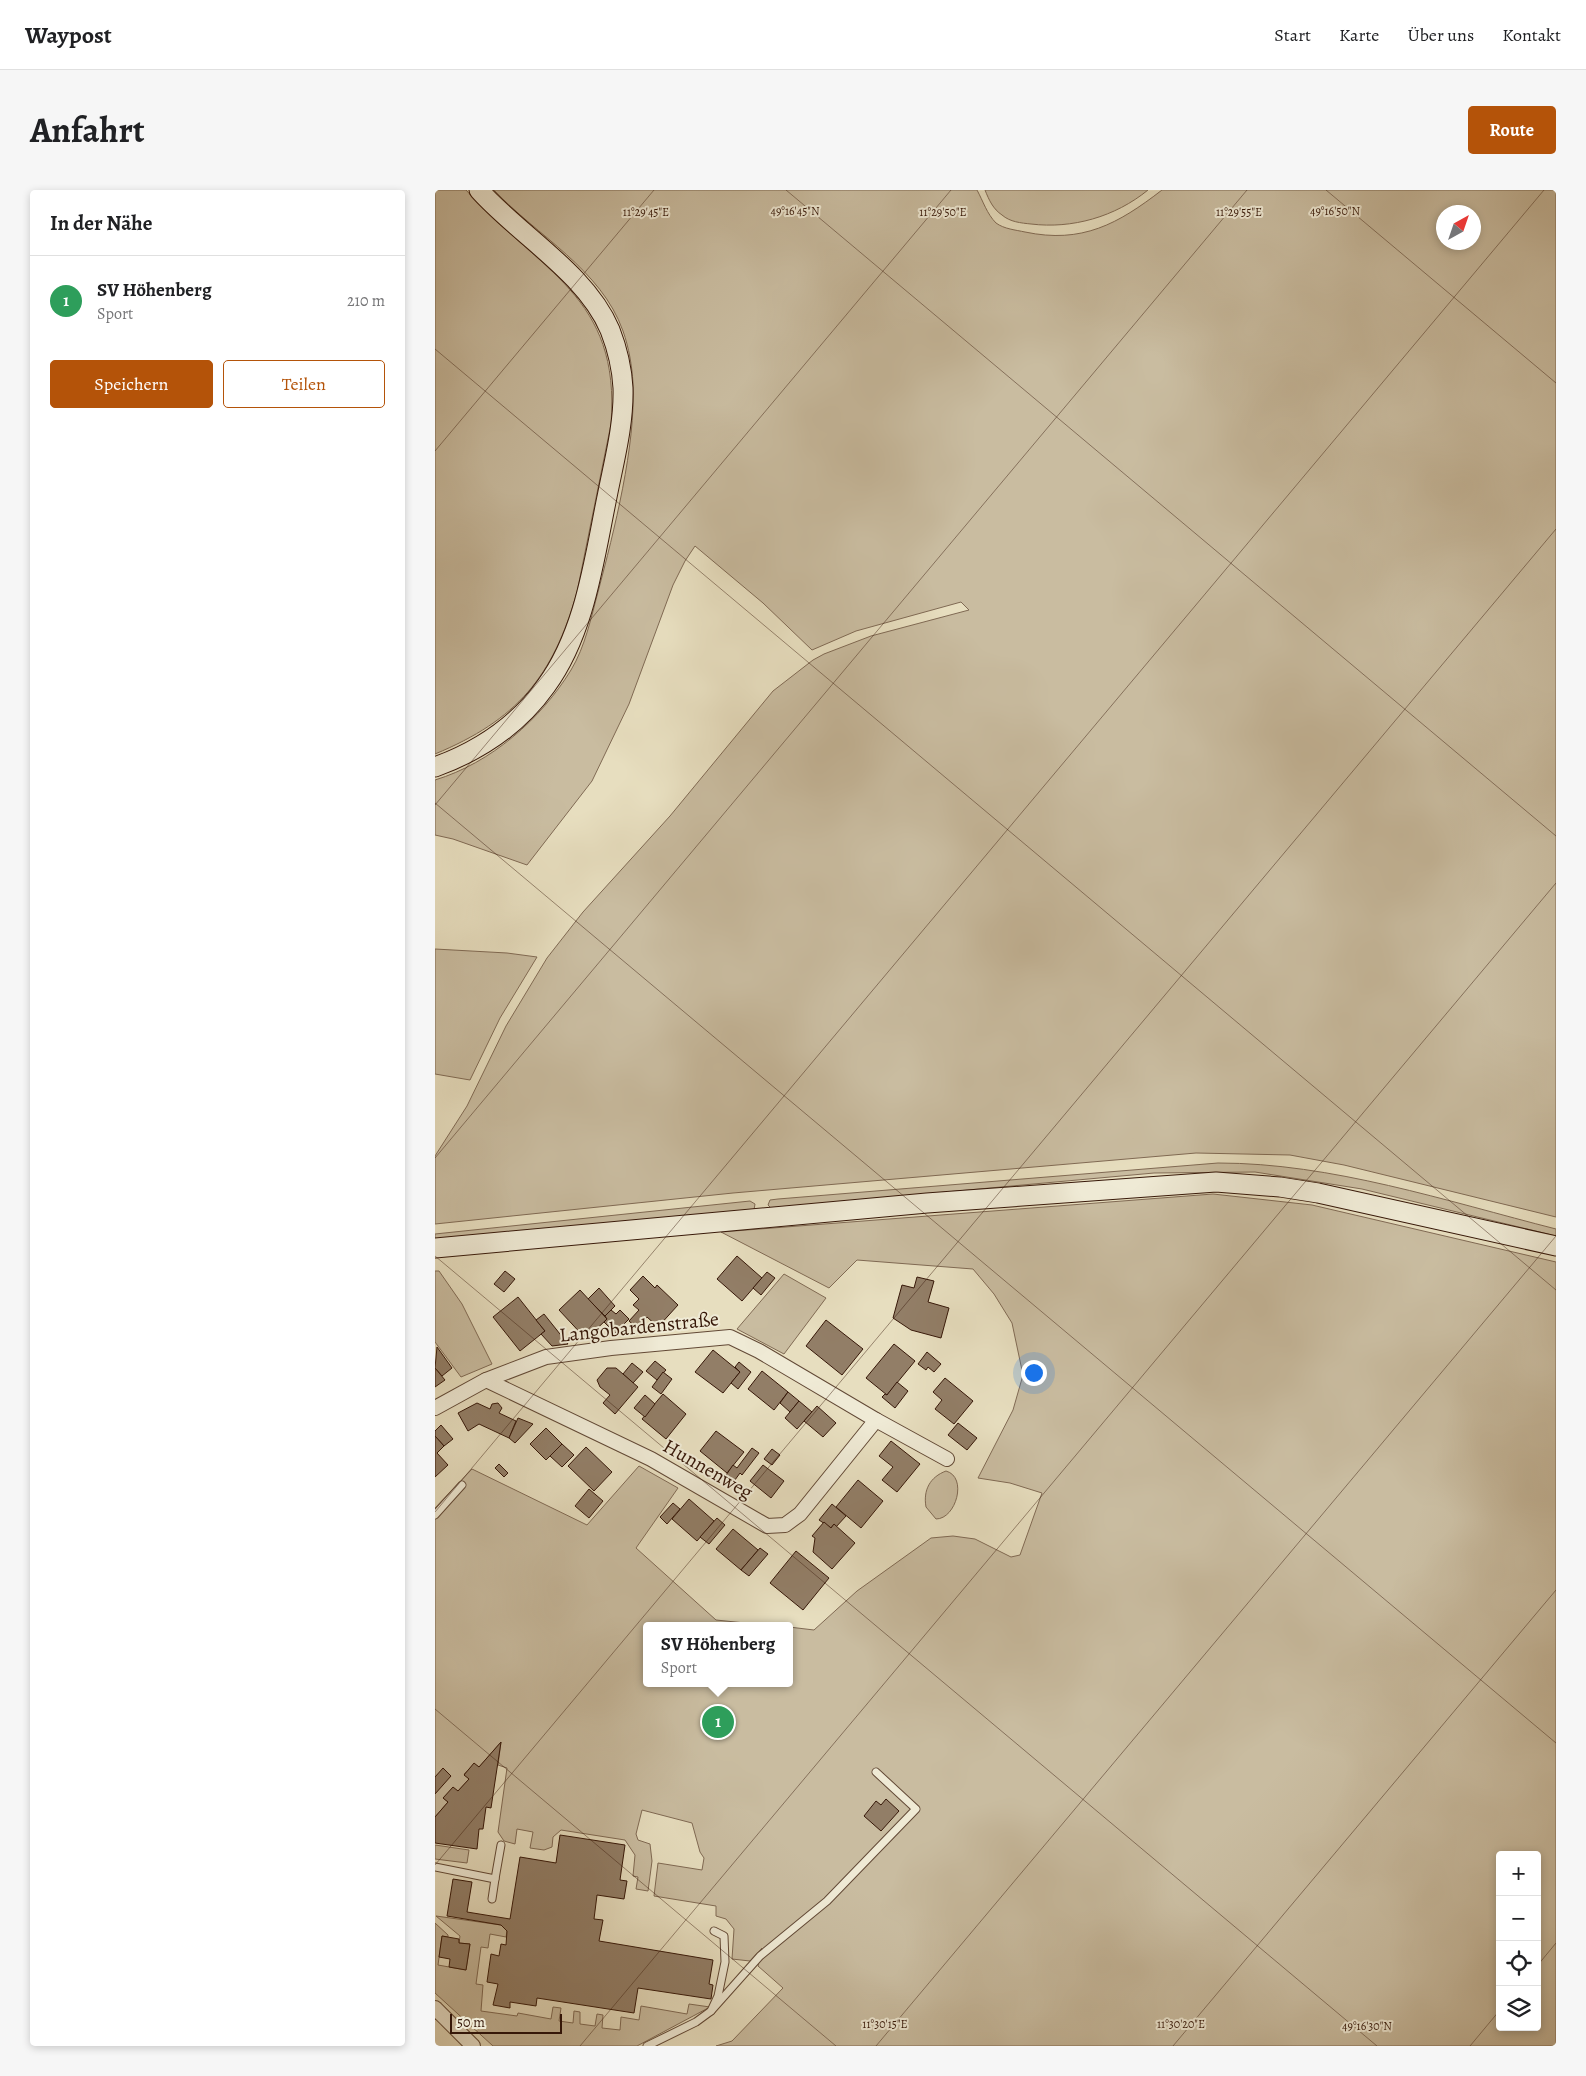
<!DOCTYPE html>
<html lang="de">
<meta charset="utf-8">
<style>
:root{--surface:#fff;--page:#f6f6f6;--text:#202124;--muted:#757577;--line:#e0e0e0;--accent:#b45309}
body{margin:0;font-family:Alegreya,serif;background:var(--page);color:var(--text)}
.controls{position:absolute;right:15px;bottom:15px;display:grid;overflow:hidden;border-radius:5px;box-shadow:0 2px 8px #0003}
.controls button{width:45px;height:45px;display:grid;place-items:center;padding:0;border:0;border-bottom:1px solid var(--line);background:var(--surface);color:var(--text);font:25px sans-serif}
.compass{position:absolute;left:1001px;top:15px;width:45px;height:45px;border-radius:50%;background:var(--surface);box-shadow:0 2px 8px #0003;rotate:40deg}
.scale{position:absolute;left:15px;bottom:12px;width:112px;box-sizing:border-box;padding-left:5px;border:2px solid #361708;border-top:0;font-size:14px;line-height:18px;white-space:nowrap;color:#361708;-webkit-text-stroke:4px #efead5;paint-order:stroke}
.you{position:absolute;left:598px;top:1182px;width:18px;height:18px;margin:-12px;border:4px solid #fff;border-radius:50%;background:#1a73e8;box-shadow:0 0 0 8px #1a73e833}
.badge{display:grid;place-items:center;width:32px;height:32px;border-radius:50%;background:var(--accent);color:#fff;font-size:16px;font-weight:700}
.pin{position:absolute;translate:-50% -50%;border:2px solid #fff;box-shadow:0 1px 5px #0006}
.popup{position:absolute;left:208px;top:1432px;width:150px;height:65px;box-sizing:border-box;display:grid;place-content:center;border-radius:5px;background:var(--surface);filter:drop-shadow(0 1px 4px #0005);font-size:16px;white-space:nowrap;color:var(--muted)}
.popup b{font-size:19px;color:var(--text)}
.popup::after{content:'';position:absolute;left:50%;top:100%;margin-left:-10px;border:10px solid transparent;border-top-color:var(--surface)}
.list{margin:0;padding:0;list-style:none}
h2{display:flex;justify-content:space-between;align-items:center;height:65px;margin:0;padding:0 20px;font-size:21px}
h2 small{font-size:16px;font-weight:400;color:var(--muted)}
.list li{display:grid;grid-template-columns:32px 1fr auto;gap:15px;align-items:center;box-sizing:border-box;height:90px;padding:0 20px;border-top:1px solid var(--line)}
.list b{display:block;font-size:19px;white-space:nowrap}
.list p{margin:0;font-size:16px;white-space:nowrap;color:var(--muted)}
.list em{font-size:16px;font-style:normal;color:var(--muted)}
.actions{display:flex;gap:10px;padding:15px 20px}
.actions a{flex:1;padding:11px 0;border:1px solid var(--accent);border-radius:5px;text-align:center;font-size:18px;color:var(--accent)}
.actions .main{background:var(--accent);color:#fff}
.icon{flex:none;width:28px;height:28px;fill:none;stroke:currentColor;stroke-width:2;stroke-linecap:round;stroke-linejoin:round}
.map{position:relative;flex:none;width:1121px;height:1856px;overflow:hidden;border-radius:5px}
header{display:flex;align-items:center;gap:30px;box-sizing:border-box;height:70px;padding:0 25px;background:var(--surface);border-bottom:1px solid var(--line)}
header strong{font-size:24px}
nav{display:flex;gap:28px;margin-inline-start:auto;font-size:18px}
.intro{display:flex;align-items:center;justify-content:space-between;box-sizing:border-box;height:120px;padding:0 30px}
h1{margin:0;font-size:35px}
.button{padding:12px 22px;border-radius:5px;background:var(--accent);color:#fff;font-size:18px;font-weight:700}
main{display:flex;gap:30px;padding:0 30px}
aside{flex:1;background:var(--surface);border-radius:5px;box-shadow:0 2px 8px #0003}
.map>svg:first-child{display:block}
</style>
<header>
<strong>Waypost</strong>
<nav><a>Start</a><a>Karte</a><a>Über uns</a><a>Kontakt</a></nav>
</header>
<div class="intro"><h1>Anfahrt</h1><a class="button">Route</a></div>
<main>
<aside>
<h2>In der Nähe<small></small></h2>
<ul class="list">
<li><span class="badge" style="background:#2e9e5b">1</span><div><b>SV Höhenberg</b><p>Sport</p></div><em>210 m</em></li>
</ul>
<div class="actions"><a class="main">Speichern</a><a>Teilen</a></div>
</aside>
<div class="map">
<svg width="1121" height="1856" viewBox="0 0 1121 1856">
<rect width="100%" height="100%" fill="#e7debf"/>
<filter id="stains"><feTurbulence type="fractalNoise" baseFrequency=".004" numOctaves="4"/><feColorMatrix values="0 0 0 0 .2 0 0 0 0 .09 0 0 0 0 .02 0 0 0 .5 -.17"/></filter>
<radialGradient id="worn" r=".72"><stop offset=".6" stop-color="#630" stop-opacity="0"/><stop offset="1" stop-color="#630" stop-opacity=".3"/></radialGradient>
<g fill="#c9bca0" stroke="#806a54" fill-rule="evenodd">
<path d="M0 0H31C105 83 186 105 176 234L142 402C118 487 82 530 0 564Z"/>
<path d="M59 0H542C548 11 552 24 561 33 569 39 581 40 590 42 647 54 683 34 727 0H1121V1027L909 975 855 965 761 963 298 1003 0 1034V966L32 916 71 836 112 768 148 722 235 626 338 501 378 470 389 464 436 446 534 420 526 412 421 441 377 460 328 413 260 356 250 371 238 395 194 514 157 591 92 675 18 649 0 645V590C56 573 106 529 136 480 150 457 156 428 163 402 179 341 201 256 198 193 197 176 194 158 188 141 166 79 102 46 59 0ZM1008 22H1038V52H1008Z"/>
<path d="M550 0H713C680 27 637 39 596 34 586 33 575 32 567 25 558 19 554 10 550 0Z"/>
<polygon points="0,759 72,763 102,767 65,828 35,890 0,884"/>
<path d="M783 973C897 973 1011 1011 1121 1039V1046L927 999 820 982 719 983 336 1018 333 1015 335 1010 343 1009Z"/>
<path d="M778 1004 877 1015 1121 1072V1856H281L297 1851 348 1798 323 1776 327 1758 315 1771 297 1769 299 1739 291 1729 281 1726V1716L219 1706 223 1673 267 1680 269 1668 265 1662 257 1633 207 1620 201 1644 203 1650 215 1654 217 1671 213 1701 201 1699 203 1687 198 1686 200 1665 190 1650 126 1640 118 1647 117 1657 109 1660 95 1658 98 1642 82 1639 80 1654 69 1651 63 1642 72 1578 63 1575 66 1552 44 1577 39 1574 29 1584 34 1589 23 1601 8 1608 13 1612 0 1627V1318L37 1279 152 1335 204 1276 243 1298 201 1358 281 1430 339 1436H212V1493H354V1437L379 1440 422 1401 496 1348 518 1346 540 1349 576 1367 585 1365 607 1303 575 1293 543 1288 578 1220 588 1185 577 1133 559 1104 538 1079 422 1070 394 1098 286 1042ZM1065 1665H1102V1837H1065Z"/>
<polygon points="315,1011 320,1014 319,1020 0,1053 0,1044"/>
<polygon points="0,1081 4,1081 27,1114 57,1174 26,1187 0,1152"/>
<polygon points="349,1084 391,1108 349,1164 302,1139"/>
<path d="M511 1281C533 1287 521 1329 501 1329L491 1317C488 1300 495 1287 511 1281Z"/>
<polygon points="0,1655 34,1660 32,1673 0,1669"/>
<polygon points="1,1726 66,1735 72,1741 71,1747 55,1744 53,1758 46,1757 41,1794 48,1795 46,1821 82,1826 83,1823 116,1829 118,1817 126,1818 124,1831 138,1833 139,1821 145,1822 145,1834 160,1836 162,1824 168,1825 167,1838 185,1840 186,1827 204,1830 206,1816 252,1824 254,1814 275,1817 202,1856 58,1856 0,1803 0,1733 13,1745 13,1747 7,1746 3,1775 31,1780 35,1754 24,1753 25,1746"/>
</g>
<g fill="#927e67" stroke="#361708">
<polygon points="302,1066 327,1088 307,1111 282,1089"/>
<polygon points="70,1081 80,1089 69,1102 59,1094"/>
<polygon points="332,1082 340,1088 326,1105 318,1098"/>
<polygon points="208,1086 220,1098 222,1095 243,1115 223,1137 212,1127 202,1138 194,1131 204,1120 198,1115 204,1109 195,1100"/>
<polygon points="482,1087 499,1091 493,1112 514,1118 506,1148 476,1140 458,1128 467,1095 479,1098"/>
<polygon points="164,1098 180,1116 170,1126 153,1109"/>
<polygon points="145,1100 172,1129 151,1149 124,1120"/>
<polygon points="83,1107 110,1141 85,1161 58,1127"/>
<polygon points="176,1120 181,1124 185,1120 194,1129 180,1143 169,1132 172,1129 170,1126"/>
<polygon points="109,1124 133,1154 117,1156 106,1144 110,1141 101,1130"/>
<polygon points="391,1130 428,1159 407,1185 371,1156"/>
<polygon points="459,1154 480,1171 452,1205 431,1188"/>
<polygon points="2,1157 17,1178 7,1186 0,1178"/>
<polygon points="278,1160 305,1182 288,1203 260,1182"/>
<polygon points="492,1162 506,1174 499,1182 493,1177 491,1180 483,1174"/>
<polygon points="220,1171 231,1180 222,1190 211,1181"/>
<polygon points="304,1172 316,1182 303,1199 296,1193 305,1182 300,1177"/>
<polygon points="197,1173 208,1182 198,1193 188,1184"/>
<polygon points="0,1178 10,1190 0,1197"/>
<polygon points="172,1178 181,1178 203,1197 180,1224 168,1213 175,1205 165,1197 162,1190"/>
<polygon points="327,1181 353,1202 339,1220 313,1199"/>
<polygon points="228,1182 237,1189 226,1204 217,1197"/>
<polygon points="510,1188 538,1211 519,1234 500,1219 507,1210 498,1202"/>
<polygon points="462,1192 473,1201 460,1218 447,1207 450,1204 452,1205"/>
<polygon points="353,1202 364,1211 355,1222 345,1213"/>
<polygon points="228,1204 251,1224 231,1249 207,1229"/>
<polygon points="210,1205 220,1214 210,1227 199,1218"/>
<polygon points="364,1211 377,1222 362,1239 350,1228"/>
<polygon points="42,1213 55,1219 57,1214 63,1213 67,1218 64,1223 81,1231 74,1248 44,1234 33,1241 23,1223"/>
<polygon points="382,1216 401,1233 388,1247 369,1231"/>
<polygon points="83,1228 98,1234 80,1253 74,1248"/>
<polygon points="523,1233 542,1248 532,1260 513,1245"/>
<polygon points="6,1235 18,1249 9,1256 0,1246 0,1241"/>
<polygon points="111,1238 127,1254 111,1270 95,1254"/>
<polygon points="281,1241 309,1262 292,1283 265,1261"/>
<polygon points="0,1246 9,1256 2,1263 13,1275 0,1287"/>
<polygon points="456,1251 485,1274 462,1302 447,1290 458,1277 444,1266"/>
<polygon points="127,1254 139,1265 127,1277 115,1266"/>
<polygon points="151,1257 177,1282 159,1301 133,1276"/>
<polygon points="317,1258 324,1263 307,1285 305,1283 297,1294 289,1288 298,1275 302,1278"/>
<polygon points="337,1259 345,1265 337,1275 329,1269"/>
<polygon points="64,1274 73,1283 69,1287 60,1278"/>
<polygon points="328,1275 349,1291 336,1308 315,1291"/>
<polygon points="423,1290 448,1311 426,1338 401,1317"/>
<polygon points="154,1299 168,1311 154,1328 140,1316"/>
<polygon points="254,1309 279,1331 262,1351 237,1329"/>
<polygon points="238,1313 245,1319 232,1334 225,1327"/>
<polygon points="397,1314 411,1326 401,1337 399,1334 396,1338 384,1330"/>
<polygon points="282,1328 290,1335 274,1354 265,1347"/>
<polygon points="389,1332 396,1338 399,1334 420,1353 397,1379 378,1362 380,1348 377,1346"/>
<polygon points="298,1339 323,1360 306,1380 281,1359"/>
<polygon points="325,1358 333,1364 314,1386 306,1380"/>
<polygon points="361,1361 394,1388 368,1420 335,1393"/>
<polygon points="66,1552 56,1618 51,1617 48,1639 44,1639 42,1659 0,1653 0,1627 13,1612 8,1608 18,1597 23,1601 34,1589 29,1585 39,1573 44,1577"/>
<polygon points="8,1578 16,1586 0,1604 0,1587"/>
<polygon points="451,1609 464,1621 446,1641 429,1626 441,1611 446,1615"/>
<polygon points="125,1645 190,1655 185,1690 192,1691 189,1709 162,1705 159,1729 168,1730 164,1751 278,1770 274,1794 278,1795 276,1809 203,1798 199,1823 102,1808 101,1816 75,1812 75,1818 58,1815 63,1794 52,1792 56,1764 64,1766 66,1754 71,1755 72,1741 66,1735 12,1726 18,1689 37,1692 32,1722 75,1729 85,1667 121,1673"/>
<polygon points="7,1746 24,1749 24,1753 35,1754 31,1780 14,1777 15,1769 4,1767"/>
</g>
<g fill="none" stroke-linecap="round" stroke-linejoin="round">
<g stroke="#624936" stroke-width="9">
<g id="service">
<polyline points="0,1325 27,1295"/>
<polyline points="0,1677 60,1689 57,1709"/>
<polyline points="60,1689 66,1655"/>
<polyline points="276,1821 325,1766 392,1711 481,1619 441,1582"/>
<polyline points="212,1856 261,1832 276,1821 283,1806 290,1772 289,1746 279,1741"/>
</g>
</g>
<g stroke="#624936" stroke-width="16">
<g id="minor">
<polyline points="51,1190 216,1269 332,1336 350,1335 365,1324 441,1230"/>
<polyline points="0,1218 51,1190 111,1167 176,1158 295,1147 324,1161 441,1230 512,1269"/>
<polyline points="0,1818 38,1856"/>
</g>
</g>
<g stroke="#361708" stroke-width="21">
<g id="secondary">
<path d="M0 577C44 561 84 534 111 496 150 443 159 370 172 307 179 271 189 235 188 198 187 178 182 158 175 140 151 83 84 45 44 0"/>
<polyline points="0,1058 492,1013 781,992 845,997 883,1003 1121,1056"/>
</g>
</g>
<use href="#service" stroke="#efead5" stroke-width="7"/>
<use href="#minor" stroke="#efead5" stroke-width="14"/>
<use href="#secondary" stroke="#efead5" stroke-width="19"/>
</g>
<path fill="none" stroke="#361708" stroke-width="1" stroke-opacity="0.45" d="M351 0 1121 646M891 0 1121 193M0 159 1121 1100M0 261 219 0M0 613 1121 1553M0 615 516 0M0 968 812 0M0 1066 942 1856M0 1322 1109 0M0 1519 401 1856M0 1675 1121 339M1102 1776 1121 1753M145 1856 1121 693M441 1856 1121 1046M738 1856 1121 1400M1035 1856 1065 1820"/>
<g text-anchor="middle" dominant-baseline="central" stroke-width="4" stroke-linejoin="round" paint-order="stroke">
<g font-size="20" fill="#361708" stroke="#efead5">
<text transform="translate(204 1137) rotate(-6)">Langobardenstraße</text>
<text transform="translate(273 1279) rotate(30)">Hunnenweg</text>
</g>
</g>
<g font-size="12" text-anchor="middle" fill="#361708" stroke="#efead5" stroke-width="4" stroke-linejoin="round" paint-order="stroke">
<text x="360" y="25">49°16'45"N</text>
<text x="900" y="25">49°16'50"N</text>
<text x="211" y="26">11°29'45"E</text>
<text x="508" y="26">11°29'50"E</text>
<text x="804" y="26">11°29'55"E</text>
<text x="450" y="1838">11°30'15"E</text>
<text x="746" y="1838">11°30'20"E</text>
<text x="932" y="1840">49°16'30"N</text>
</g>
<rect width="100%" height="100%" filter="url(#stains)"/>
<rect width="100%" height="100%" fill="url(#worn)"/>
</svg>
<div class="controls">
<button>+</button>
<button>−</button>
<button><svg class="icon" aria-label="locate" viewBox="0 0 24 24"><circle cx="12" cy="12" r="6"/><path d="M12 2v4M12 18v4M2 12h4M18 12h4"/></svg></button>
<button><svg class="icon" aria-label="layers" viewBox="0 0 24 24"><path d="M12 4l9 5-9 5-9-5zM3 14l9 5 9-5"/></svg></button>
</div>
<svg class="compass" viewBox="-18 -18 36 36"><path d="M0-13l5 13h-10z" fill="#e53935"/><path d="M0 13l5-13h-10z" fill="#757577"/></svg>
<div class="scale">50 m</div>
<div class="you"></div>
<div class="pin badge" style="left:283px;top:1532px;background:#2e9e5b">1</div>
<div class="popup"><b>SV Höhenberg</b>Sport</div>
</div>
</main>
